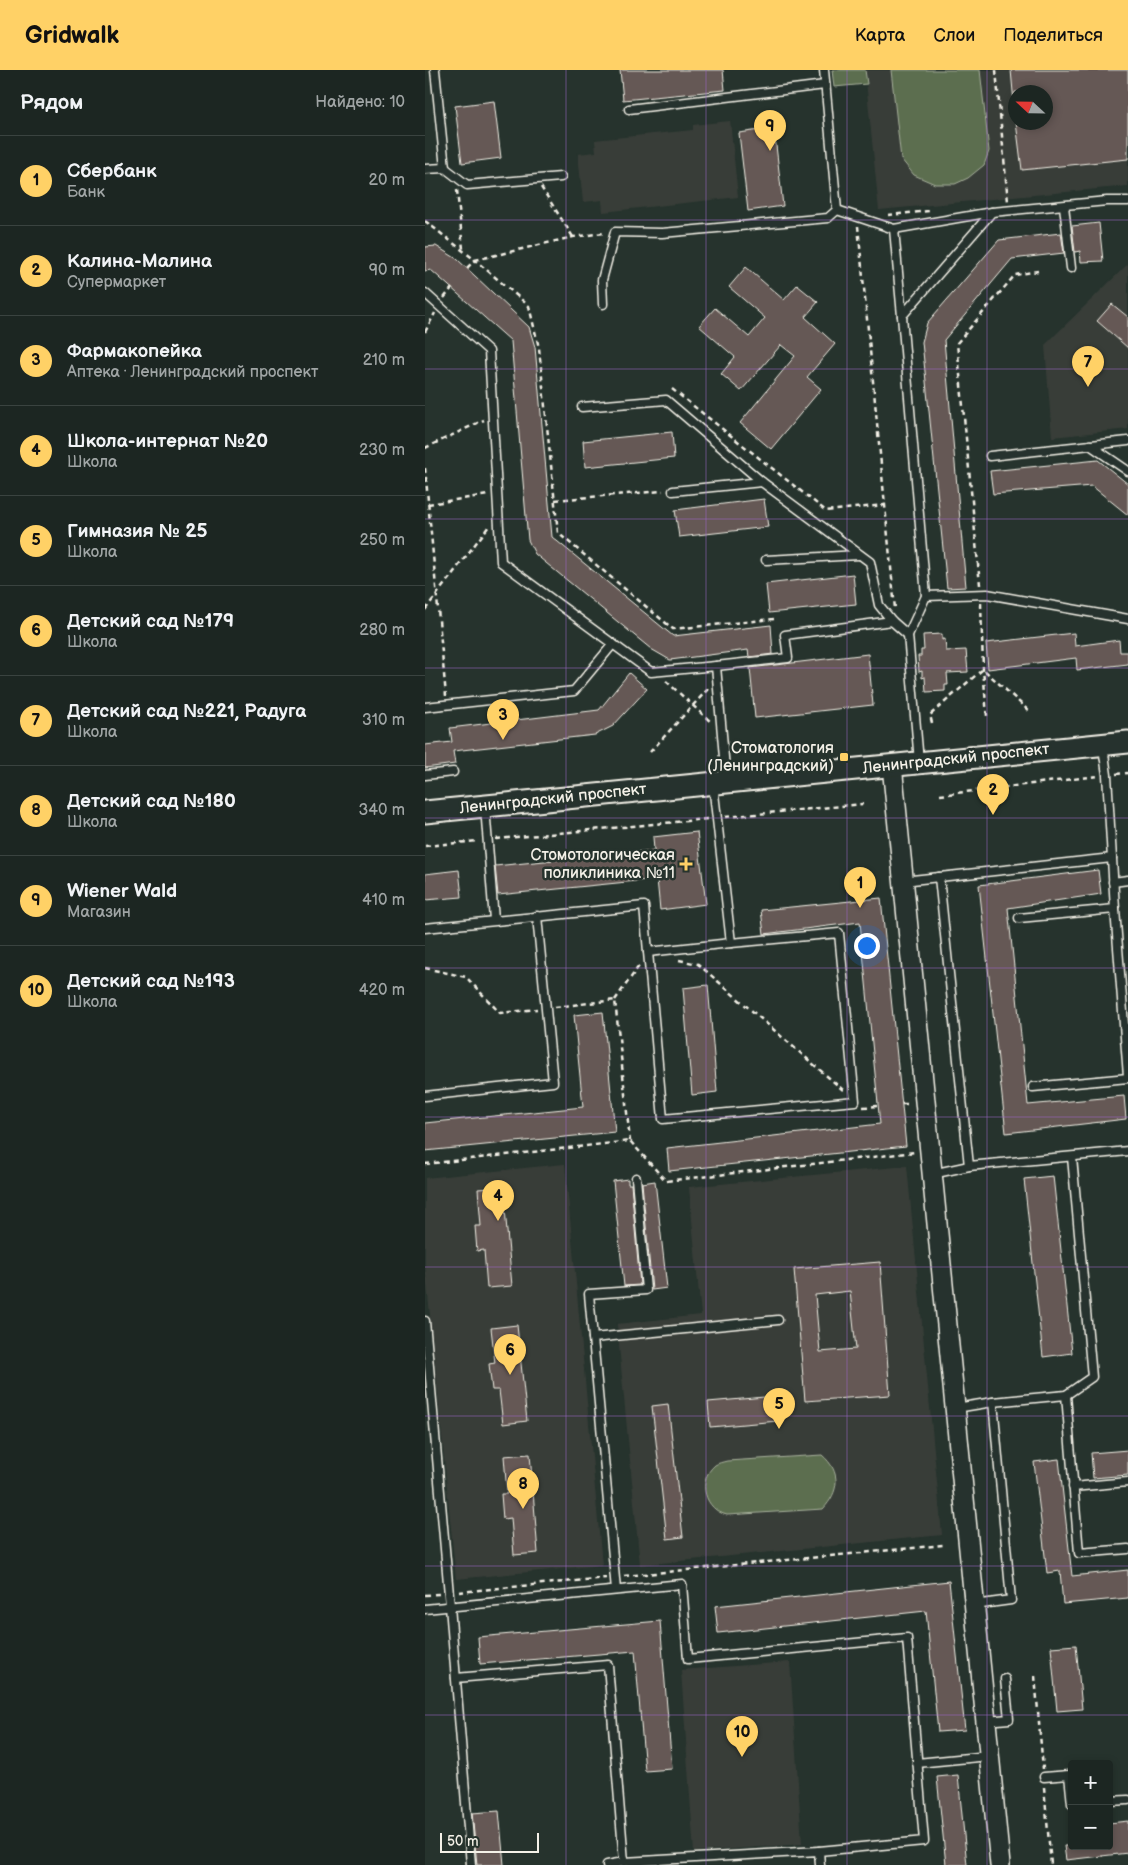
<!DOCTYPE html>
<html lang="ru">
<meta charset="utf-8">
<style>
:root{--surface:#1c2622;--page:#29322f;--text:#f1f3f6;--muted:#a0a5a5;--line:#3a4340;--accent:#ffd166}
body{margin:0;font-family:"Balsamiq Sans",sans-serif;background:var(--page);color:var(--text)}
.controls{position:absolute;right:15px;bottom:15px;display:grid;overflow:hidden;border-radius:5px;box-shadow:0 2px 8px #0003}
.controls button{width:45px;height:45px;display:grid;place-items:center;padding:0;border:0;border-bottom:1px solid var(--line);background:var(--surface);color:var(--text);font:25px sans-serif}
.compass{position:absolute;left:583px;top:15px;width:45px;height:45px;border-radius:50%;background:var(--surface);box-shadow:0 2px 8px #0003;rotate:292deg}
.scale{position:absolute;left:15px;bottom:12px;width:99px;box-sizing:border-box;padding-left:5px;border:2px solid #f4f1e8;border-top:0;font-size:14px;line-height:18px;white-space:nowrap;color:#f4f1e8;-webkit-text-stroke:4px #26332d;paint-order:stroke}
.you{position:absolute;left:441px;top:875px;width:18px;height:18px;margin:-12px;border:4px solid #fff;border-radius:50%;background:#1a73e8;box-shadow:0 0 0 8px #1a73e833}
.badge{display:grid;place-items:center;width:32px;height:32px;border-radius:50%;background:var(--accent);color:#111;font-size:16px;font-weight:700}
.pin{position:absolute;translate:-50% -41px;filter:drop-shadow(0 1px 2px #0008)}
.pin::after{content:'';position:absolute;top:26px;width:18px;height:15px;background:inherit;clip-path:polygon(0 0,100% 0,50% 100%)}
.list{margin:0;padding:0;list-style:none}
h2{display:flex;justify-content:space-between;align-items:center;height:65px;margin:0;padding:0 20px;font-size:21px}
h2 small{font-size:16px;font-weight:400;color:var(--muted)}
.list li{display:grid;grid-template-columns:32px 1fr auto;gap:15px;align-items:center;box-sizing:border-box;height:90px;padding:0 20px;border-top:1px solid var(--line)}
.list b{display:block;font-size:19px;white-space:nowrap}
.list p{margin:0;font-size:16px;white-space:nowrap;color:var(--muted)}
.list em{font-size:16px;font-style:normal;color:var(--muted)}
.map{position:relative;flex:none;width:703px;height:1795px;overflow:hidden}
header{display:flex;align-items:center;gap:30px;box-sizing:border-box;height:70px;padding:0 25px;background:var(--accent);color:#111}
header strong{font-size:24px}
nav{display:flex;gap:28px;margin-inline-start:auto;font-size:18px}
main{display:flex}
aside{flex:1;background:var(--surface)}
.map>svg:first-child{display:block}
</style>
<header>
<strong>Gridwalk</strong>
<nav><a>Карта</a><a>Слои</a><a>Поделиться</a></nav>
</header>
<main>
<aside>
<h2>Рядом<small>Найдено: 10</small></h2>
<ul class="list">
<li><span class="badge">1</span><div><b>Сбербанк</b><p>Банк</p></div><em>20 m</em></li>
<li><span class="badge">2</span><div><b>Калина-Малина</b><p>Супермаркет</p></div><em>90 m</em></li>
<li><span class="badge">3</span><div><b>Фармакопейка</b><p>Аптека · Ленинградский проспект</p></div><em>210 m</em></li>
<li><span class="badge">4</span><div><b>Школа-интернат №20</b><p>Школа</p></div><em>230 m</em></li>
<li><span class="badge">5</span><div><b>Гимназия № 25</b><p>Школа</p></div><em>250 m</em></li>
<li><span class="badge">6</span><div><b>Детский сад №179</b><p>Школа</p></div><em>280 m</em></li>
<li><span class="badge">7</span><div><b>Детский сад №221, Радуга</b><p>Школа</p></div><em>310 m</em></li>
<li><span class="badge">8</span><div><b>Детский сад №180</b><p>Школа</p></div><em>340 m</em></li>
<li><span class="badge">9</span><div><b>Wiener Wald</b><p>Магазин</p></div><em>410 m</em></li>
<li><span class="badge">10</span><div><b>Детский сад №193</b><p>Школа</p></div><em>420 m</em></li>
</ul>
</aside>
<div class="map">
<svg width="703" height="1795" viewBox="0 0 703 1795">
<rect width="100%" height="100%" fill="#26332d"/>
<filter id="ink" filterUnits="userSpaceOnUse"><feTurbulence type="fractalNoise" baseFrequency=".02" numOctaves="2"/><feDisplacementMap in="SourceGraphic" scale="10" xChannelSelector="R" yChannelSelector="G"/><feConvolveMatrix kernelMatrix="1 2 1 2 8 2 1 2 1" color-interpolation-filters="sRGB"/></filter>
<g filter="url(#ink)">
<g fill="#393e39" fill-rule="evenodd">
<path d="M440 0H703V116L454 140ZM590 22H620V52H590Z"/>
<polygon points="305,51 313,127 178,142 177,130 158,132 153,84 171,82 170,70 268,60 268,55"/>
<polygon points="703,194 703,359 627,367 620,275"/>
<polygon points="140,1094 177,1495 31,1509 0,1194 0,1108"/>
<polygon points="482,1096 517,1465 215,1495 192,1254 276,1245 264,1117"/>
<polygon points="365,1592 377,1774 269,1782 256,1600"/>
</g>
<g fill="#5b6e50" stroke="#a8b09c">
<polygon points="407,0 440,0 442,14 409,17"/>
<polygon points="466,0 555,0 564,81 559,95 543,108 530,114 510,114 489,105 476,89"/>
<path d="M397 1385C417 1402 414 1422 398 1439L302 1445C280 1440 271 1411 290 1395 293 1393 298 1392 302 1391Z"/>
</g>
<g fill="#655954" stroke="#f4f1e8" fill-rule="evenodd">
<polygon points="195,0 298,0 300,20 198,30"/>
<polygon points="586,0 703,0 703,89 597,100 591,52 620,52 620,22 590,22 590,44"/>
<polygon points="69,31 76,88 37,93 30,36"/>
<polygon points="349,58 358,136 323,141 314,63"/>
<polygon points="674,153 678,191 656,192 655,181 650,182 647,156"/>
<polygon points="636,163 639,183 587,189 519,270 541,517 522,518 497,272 502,253 574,170"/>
<polygon points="11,176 32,189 104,257 110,277 127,467 248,566 346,555 348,584 324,587 323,580 245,590 226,579 110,484 103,470 86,271 6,200 0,201 0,177"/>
<polygon points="321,197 359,230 372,215 393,232 380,247 410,274 382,307 396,319 346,379 315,353 370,286 356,275 316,321 296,304 310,287 274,256 290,238 324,267 340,248 304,217"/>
<polygon points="687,234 703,247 703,278 672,251"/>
<polygon points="247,362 249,388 160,397 158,371"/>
<polygon points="673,390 703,414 703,445 667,416 568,424 565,401"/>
<polygon points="339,429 343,457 254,467 250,440"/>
<polygon points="428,504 431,534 344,543 341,514"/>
<polygon points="649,563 650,576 694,570 695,582 703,582 703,594 652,600 651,588 563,599 561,573"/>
<polygon points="517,564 517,570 520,569 521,581 541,580 543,602 522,603 523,615 520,615 520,621 501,622 500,607 497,608 497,601 494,602 493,586 496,586 496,580 499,580 498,565"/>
<polygon points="443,584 448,635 330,648 325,598"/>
<polygon points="204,603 222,619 188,656 170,665 28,681 30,694 0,698 0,675 27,672 25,658 174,640"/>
<polygon points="272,762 281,834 235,840 232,809 73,825 70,796 229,780 228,767"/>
<polygon points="34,800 37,827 0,830 0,804"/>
<polygon points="673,800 676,824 583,838 603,1035 699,1026 701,1049 581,1063 554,815"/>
<polygon points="456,828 481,1076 244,1101 242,1078 455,1054 435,852 339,864 336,840"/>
<polygon points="283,915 292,1022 267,1025 258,918"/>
<polygon points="178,942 190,1062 0,1081 0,1053 158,1037 149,945"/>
<polygon points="628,1106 647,1283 618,1287 599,1109"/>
<polygon points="203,1109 203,1114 206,1114 215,1215 199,1216 188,1111"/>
<polygon points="230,1111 242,1218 227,1220 217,1113"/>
<polygon points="78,1117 87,1216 62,1218 59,1180 52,1181 50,1156 56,1156 53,1119"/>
<path d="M455 1192 465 1325 380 1331 369 1199ZM425 1221 431 1279 395 1282 390 1225Z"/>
<polygon points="92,1255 102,1351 78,1354 74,1320 67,1320 64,1294 70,1293 66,1258"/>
<polygon points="351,1326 353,1351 285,1357 283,1332"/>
<polygon points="243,1334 258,1467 242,1469 227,1336"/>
<polygon points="703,1380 703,1405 668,1408 666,1383"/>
<polygon points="105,1384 113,1483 89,1485 86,1448 78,1449 76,1424 82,1424 79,1386"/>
<polygon points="634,1389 647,1506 703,1500 703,1528 638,1534 635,1501 622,1503 609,1392"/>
<polygon points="524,1511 540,1660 513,1662 501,1541 293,1563 290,1536"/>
<polygon points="235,1551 247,1699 220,1701 210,1581 55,1594 53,1567"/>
<polygon points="651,1575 657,1639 632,1641 626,1577"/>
<polygon points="533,1705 542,1795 521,1795 512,1707"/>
<polygon points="74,1741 79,1795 52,1795 47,1743"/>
<polygon points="703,1751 703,1783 641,1790 639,1776 684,1776 684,1753"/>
</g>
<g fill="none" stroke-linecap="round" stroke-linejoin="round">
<g stroke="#f4f1e8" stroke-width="11">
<g id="service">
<polyline points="10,0 20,98"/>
<polyline points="399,0 412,140 469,159 477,246"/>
<polyline points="204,39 400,15"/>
<polyline points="0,99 20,98 42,115 136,107"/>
<polyline points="639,136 646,198"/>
<polyline points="469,159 567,142"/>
<polyline points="0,223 64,281 76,492 226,602 291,596 301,710"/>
<polyline points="178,234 177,210 190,162 237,163 403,148 412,140"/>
<polyline points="157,337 241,330 337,412 445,492 454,535 467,551 483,565"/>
<polyline points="665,375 703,401"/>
<polyline points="565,386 703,371"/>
<polyline points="248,421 337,412"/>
<polyline points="341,490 434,485"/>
<polyline points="501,526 562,524 703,549"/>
<polyline points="291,596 363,588 360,565 467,551"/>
<polyline points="0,637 149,621 188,574"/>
<polyline points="678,677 682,705 690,839 703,1006"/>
<polyline points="494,692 483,565 501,526 477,246 567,142 682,131 703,131"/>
<polyline points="0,705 28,702"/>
<polyline points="60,737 69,850"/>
<polyline points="514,807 544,1096"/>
<polyline points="478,811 687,788"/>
<polyline points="688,812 703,810"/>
<polyline points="594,848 690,839"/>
<polyline points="0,858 219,836 223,882 306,873 288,714"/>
<polyline points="223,882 238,1049 430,1031 414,863 306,873"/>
<polyline points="608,1017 703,1008"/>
<polyline points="0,1026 128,1012 112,846"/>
<polyline points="507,1104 544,1096 703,1081"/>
<polyline points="0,1251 25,1536 46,1795"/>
<polyline points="168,1268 164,1224 221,1220 211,1108"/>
<polyline points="641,1325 654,1483 703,1479"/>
<polyline points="531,1338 568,1332 641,1325 667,1307 647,1087"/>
<polyline points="648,1417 703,1412"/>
<polyline points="191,1520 168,1268 353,1250"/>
<polyline points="549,1535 586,1530 568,1332"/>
<polyline points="0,1539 257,1514 263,1589 482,1568 499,1771 394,1781"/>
<polyline points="31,1608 183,1595 199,1792 394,1781 395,1795"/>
<polyline points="561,1651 584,1649 580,1609"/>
<polyline points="492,1693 564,1686"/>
<polyline points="619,1707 644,1705 647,1734"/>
<polyline points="684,1731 703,1730"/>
<polyline points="182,1795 199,1792"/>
</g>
</g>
<g stroke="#f4f1e8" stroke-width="22">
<polyline id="tertiary" points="467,695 575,1795"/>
</g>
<g stroke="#f4f1e8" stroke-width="25">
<polyline id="secondary" points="0,742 703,672"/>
</g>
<g stroke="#f4f1e8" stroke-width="2.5" stroke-dasharray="5 4" stroke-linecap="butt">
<polyline points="571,0 583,132"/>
<polyline points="116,117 148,167"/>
<polyline points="32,120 38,179"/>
<polyline points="463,145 505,141"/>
<polyline points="0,151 50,190 148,167 179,163"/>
<polyline points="433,156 470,539"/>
<polyline points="42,198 50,190 104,236 114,278 133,463 248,559 349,549"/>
<polyline points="19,228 27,218"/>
<polyline points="0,262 10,243"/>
<polyline points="247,319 401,441 460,435"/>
<polyline points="0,378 59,350"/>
<polyline points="0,398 21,626"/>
<polyline points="130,430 238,421"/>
<polyline points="3,434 63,425"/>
<polyline points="555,515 532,273 590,205 613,201"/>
<polyline points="556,533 558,599 562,646"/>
<polyline points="0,540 64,456"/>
<polyline points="241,611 287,653"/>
<polyline points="507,653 505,645 558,599 605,642"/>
<polyline points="225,682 283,619"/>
<polyline points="691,704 703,703"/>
<polyline points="515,725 673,706"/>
<polyline points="300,747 438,734"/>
<polyline points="71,769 282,749"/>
<polyline points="0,776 53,771"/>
<polyline points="254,890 273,894 418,1020"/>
<polyline points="0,898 41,907 75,943 112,939"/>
<polyline points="190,930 214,896"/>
<polyline points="130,937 190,930 205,1071"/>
<polyline points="477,1034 486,1034"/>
<polyline points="438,1037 453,1036"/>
<polyline points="0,1094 205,1071 241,1111 490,1082"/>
<polyline points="199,1506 518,1475"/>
<polyline points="34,1522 181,1508"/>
<polyline points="0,1525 14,1524"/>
<polyline points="610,1606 618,1699"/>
<polyline points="619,1717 626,1795"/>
</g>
<use href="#service" stroke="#26332d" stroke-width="8"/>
<use href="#tertiary" stroke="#26332d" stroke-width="19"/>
<use href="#secondary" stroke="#26332d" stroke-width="21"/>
</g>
</g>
<path fill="none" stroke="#9f67cb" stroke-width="1" stroke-opacity="0.55" d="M141 0V1795M281 0V1795M422 0V1795M562 0V1795M0 150H703M0 299H703M0 449H703M0 598H703M0 748H703M0 898H703M0 1047H703M0 1197H703M0 1346H703M0 1496H703M0 1645H703"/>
<g fill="#ffd166" stroke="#26332d" stroke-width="2">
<rect x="414" y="682" width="10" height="10" rx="2.5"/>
<path d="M258.5 786.5h5v5h5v5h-5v5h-5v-5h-5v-5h5z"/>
</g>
<g text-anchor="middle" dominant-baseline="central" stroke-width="5" stroke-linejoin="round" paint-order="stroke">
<g font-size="16" fill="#f4f1e8" stroke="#26332d" text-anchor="end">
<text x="409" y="678">Стоматология<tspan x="409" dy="18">(Ленинградский)</tspan></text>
<text x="250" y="785">Стомотологическая<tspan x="250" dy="18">поликлиника №11</tspan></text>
</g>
<g font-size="16" fill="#f4f1e8" stroke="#26332d">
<text transform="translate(531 689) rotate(-6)">Ленинградский проспект</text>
<text transform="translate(128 729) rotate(-6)">Ленинградский проспект</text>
</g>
</g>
</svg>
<div class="controls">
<button>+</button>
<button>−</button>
</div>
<svg class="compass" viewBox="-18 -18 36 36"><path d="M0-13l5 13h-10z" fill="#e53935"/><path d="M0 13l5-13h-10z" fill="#a0a5a5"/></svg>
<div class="scale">50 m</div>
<div class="you"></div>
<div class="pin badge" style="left:435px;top:838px">1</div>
<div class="pin badge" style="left:568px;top:745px">2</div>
<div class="pin badge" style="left:78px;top:670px">3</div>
<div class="pin badge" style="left:73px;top:1151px">4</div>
<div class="pin badge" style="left:354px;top:1359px">5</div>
<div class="pin badge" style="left:85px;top:1305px">6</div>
<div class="pin badge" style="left:663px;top:317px">7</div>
<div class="pin badge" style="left:98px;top:1439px">8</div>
<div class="pin badge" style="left:345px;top:81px">9</div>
<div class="pin badge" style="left:317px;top:1687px">10</div>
</div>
</main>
